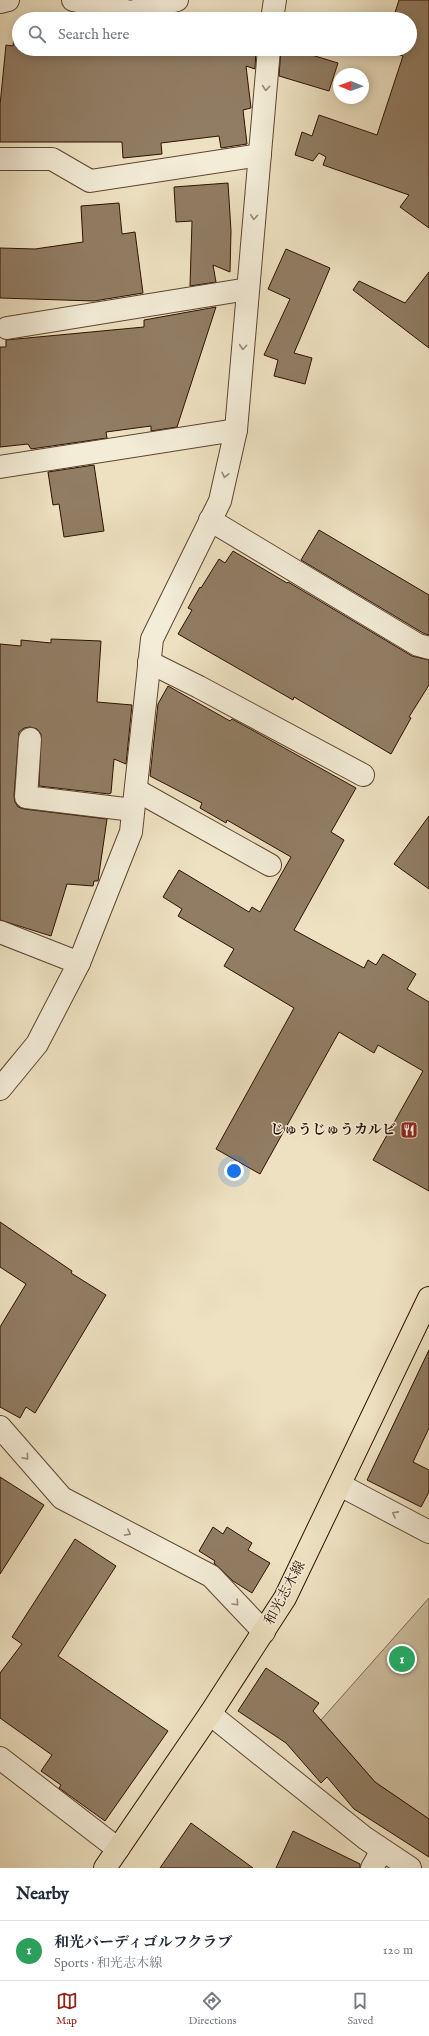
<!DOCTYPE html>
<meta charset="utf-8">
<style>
:root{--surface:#fff;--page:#f2f2f3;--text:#1f2937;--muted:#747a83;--line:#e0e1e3;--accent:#8f2418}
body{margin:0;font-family:"IM FELL English","Noto Serif JP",serif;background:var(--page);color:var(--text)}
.compass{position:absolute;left:333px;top:68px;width:36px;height:36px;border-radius:50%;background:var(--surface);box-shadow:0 2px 10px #0003;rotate:271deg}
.you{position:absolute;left:234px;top:1171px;width:14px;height:14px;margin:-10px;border:3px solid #fff;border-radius:50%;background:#1a73e8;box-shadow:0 0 0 6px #1a73e833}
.badge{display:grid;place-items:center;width:26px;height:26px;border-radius:50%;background:var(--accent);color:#fff;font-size:13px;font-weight:700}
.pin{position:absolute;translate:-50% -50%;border:2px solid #fff;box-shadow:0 1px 4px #0006}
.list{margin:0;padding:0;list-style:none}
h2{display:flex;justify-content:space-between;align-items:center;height:52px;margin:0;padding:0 16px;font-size:17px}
h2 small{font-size:13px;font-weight:400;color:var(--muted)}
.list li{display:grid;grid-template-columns:26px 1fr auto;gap:12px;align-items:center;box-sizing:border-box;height:60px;padding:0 16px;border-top:1px solid var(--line)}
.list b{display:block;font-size:15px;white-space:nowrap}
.list p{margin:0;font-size:13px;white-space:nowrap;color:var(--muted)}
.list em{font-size:13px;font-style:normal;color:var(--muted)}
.icon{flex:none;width:22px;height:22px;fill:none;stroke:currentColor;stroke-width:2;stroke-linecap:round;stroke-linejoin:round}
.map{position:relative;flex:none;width:429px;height:1868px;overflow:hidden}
.search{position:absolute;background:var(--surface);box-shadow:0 2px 10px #0003;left:12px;right:12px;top:12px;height:44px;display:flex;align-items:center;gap:10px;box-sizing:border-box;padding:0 14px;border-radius:22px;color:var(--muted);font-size:15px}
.sheet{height:112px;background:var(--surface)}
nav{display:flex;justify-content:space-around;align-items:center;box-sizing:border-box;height:56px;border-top:1px solid var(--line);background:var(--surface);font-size:11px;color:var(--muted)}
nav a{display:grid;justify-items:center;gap:2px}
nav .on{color:var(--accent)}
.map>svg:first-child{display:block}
</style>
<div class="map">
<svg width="429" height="1868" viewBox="0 0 429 1868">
<rect width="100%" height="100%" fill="#ede1c1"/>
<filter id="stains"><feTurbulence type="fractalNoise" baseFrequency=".005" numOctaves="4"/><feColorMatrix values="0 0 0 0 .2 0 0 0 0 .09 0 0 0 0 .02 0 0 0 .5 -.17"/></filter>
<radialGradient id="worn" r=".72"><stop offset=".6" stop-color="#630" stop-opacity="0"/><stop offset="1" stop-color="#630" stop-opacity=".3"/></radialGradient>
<polygon fill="#cdbea0" stroke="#7e6850" points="429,1598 429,1819 375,1782 321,1720"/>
<g fill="#917d64" stroke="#2e1100">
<polygon points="399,0 429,0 429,228 400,207 409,195 323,165 326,157 319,153 313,161 295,155 302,132 312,136 319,115 377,135 403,56 383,49 410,49 410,19 393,19"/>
<polygon points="178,15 191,19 163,19"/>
<polygon points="35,16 59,18 59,19 35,19"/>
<polygon points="15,28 19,28 19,49 256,49 255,69 246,66 251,108 243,110 247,144 221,148 219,136 161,143 162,154 123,158 122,142 0,142 0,105 6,45 13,46"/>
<polygon points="281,49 292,49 338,63 329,91 279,76"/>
<polygon points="228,183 231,231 230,272 213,265 216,282 190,286 192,221 176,222 174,187"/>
<polygon points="119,203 122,234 135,232 143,293 94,301 0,298 0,248 35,249 83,242 81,206"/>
<polygon points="286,249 330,268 294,353 312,358 305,384 274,376 278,360 264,355 290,299 268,289"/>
<polygon points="429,272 429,348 353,290 359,281 405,303"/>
<polygon points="216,307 177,427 151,431 151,426 106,432 107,438 31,449 28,444 0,447 0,347 6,347 6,340 144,327 144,320"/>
<polygon points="94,465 104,531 64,537 59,504 53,505 48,472"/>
<polygon points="319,530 429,595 429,635 423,633 301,560"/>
<polygon points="233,551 287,583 288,582 412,656 429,660 429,685 409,717 411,718 391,754 294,697 293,700 178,634 192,610 188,608 200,587 201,588 219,559 225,563"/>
<polygon points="51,639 101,641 97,702 132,705 126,764 114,759 111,793 109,794 39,786 41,734 37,729 30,727 24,728 19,732 14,796 15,802 18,807 24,809 107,819 98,881 94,881 93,886 67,884 51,936 0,920 0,644 21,646 21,640 51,643"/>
<polygon points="168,686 230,721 232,719 254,731 356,788 331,832 344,840 294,930 364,968 368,960 376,965 383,954 416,974 407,989 429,1002 429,1191 373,1160 423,1071 378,1045 374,1053 339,1032 260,1174 216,1149 294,1008 224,966 234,949 178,916 182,909 163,897 179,870 249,912 252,907 260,912 291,857 227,820 226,823 200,808 202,803 150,776 158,704"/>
<polygon points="429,816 429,889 394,864"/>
<polygon points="0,1222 72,1271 71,1273 106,1295 35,1413 26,1407 20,1418 0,1407 0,1327 26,1284 0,1267"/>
<polygon points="429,1350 429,1428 413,1462 429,1470 429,1492 421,1507 367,1480"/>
<polygon points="0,1477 44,1505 0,1574"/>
<polygon points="213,1527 223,1534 227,1527 252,1543 248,1550 270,1563 252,1593 233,1581 214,1563 215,1561 199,1551"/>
<polygon points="75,1539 116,1566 58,1656 168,1731 105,1821 59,1788 61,1785 41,1771 52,1755 0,1718 0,1673 22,1644 12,1637"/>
<polygon points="266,1668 319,1703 313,1711 375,1782 429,1819 429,1857 354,1809 327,1777 321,1783 286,1743 238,1711"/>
<polygon points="191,1823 253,1868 160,1868"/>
<polygon points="293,1831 360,1864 360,1868 276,1868"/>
</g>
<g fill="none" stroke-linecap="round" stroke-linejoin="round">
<g stroke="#5e4530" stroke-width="24">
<g id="minor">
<polyline points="73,0 131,12 177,0"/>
<polyline points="0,2 8,0"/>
<polyline points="272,19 275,0"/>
<polyline points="0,159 52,159 90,181 260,155"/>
<polyline points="7,328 248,289"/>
<polyline points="0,467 236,430"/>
<polyline points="210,520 418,645 429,648"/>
<polyline points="149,662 199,687 363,775"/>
<polyline points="30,739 26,797 133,810"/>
<polyline points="136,790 270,865"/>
<polyline points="0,932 79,963"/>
<polyline points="0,1089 37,1044 79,963 131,832 152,639 220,501 236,430 269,49"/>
<polyline points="0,1427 62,1498 211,1576 264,1632"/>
<polyline points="340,1485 429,1532"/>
<polyline points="210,1714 365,1838 410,1868"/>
<polyline points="0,1758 118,1849"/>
<polyline points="372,1868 382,1850"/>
</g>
</g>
<g stroke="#2e1100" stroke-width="24">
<polyline id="major" points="105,1868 210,1714 285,1598 429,1298"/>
</g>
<use href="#minor" stroke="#f3ecd7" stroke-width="22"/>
<use href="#major" stroke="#ede1c1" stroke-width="22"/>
</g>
<defs><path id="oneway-chevron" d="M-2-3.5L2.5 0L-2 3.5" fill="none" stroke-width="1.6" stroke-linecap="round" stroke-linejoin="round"/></defs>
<g stroke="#9a8976">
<use href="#oneway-chevron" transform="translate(266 88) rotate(95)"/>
<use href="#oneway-chevron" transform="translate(254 217) rotate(95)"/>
<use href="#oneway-chevron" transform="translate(243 347) rotate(95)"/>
<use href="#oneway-chevron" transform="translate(225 475) rotate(103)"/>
<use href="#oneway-chevron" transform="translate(26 1457) rotate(49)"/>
<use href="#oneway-chevron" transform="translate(395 1514) rotate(-152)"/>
<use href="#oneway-chevron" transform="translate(128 1533) rotate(28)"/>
<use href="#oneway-chevron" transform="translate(236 1603) rotate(47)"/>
</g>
<defs>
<g id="restaurant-square" transform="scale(0.9)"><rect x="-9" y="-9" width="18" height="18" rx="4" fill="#8f2418" stroke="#f3ecd7"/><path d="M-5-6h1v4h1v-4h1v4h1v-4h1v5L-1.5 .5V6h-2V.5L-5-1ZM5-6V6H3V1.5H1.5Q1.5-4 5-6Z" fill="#fff"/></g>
</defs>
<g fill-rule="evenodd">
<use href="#restaurant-square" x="409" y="1130"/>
</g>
<g text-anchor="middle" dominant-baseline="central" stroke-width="3" stroke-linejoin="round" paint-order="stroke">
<g font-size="14" font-weight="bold" fill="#2e1100" stroke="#f3ecd7" text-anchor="end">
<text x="396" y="1130">じゅうじゅうカルビ</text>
</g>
<g font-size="14" fill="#2e1100" stroke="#f3ecd7">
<text transform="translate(285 1593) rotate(-62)">和光志木線</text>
</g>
</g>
<rect width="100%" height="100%" filter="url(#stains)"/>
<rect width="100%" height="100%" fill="url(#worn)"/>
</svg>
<svg class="compass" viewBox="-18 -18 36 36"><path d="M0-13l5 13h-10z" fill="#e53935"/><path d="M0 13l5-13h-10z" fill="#747a83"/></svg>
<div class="you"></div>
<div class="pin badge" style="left:402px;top:1659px;background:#2e9e5b">1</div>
<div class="search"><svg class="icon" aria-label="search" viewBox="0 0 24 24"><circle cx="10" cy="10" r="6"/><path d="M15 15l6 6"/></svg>Search here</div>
</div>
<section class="sheet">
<h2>Nearby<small></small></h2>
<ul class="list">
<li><span class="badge" style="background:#2e9e5b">1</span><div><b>和光バーディゴルフクラブ</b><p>Sports · 和光志木線</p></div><em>120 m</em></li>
</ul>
</section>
<nav>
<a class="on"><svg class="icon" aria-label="map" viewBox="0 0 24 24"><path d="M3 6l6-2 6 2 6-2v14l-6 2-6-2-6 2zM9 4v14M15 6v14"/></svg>Map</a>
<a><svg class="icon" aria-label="directions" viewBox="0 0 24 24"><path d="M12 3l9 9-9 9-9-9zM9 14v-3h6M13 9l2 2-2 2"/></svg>Directions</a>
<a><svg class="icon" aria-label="saved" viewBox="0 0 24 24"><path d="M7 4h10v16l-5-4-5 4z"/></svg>Saved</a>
</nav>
